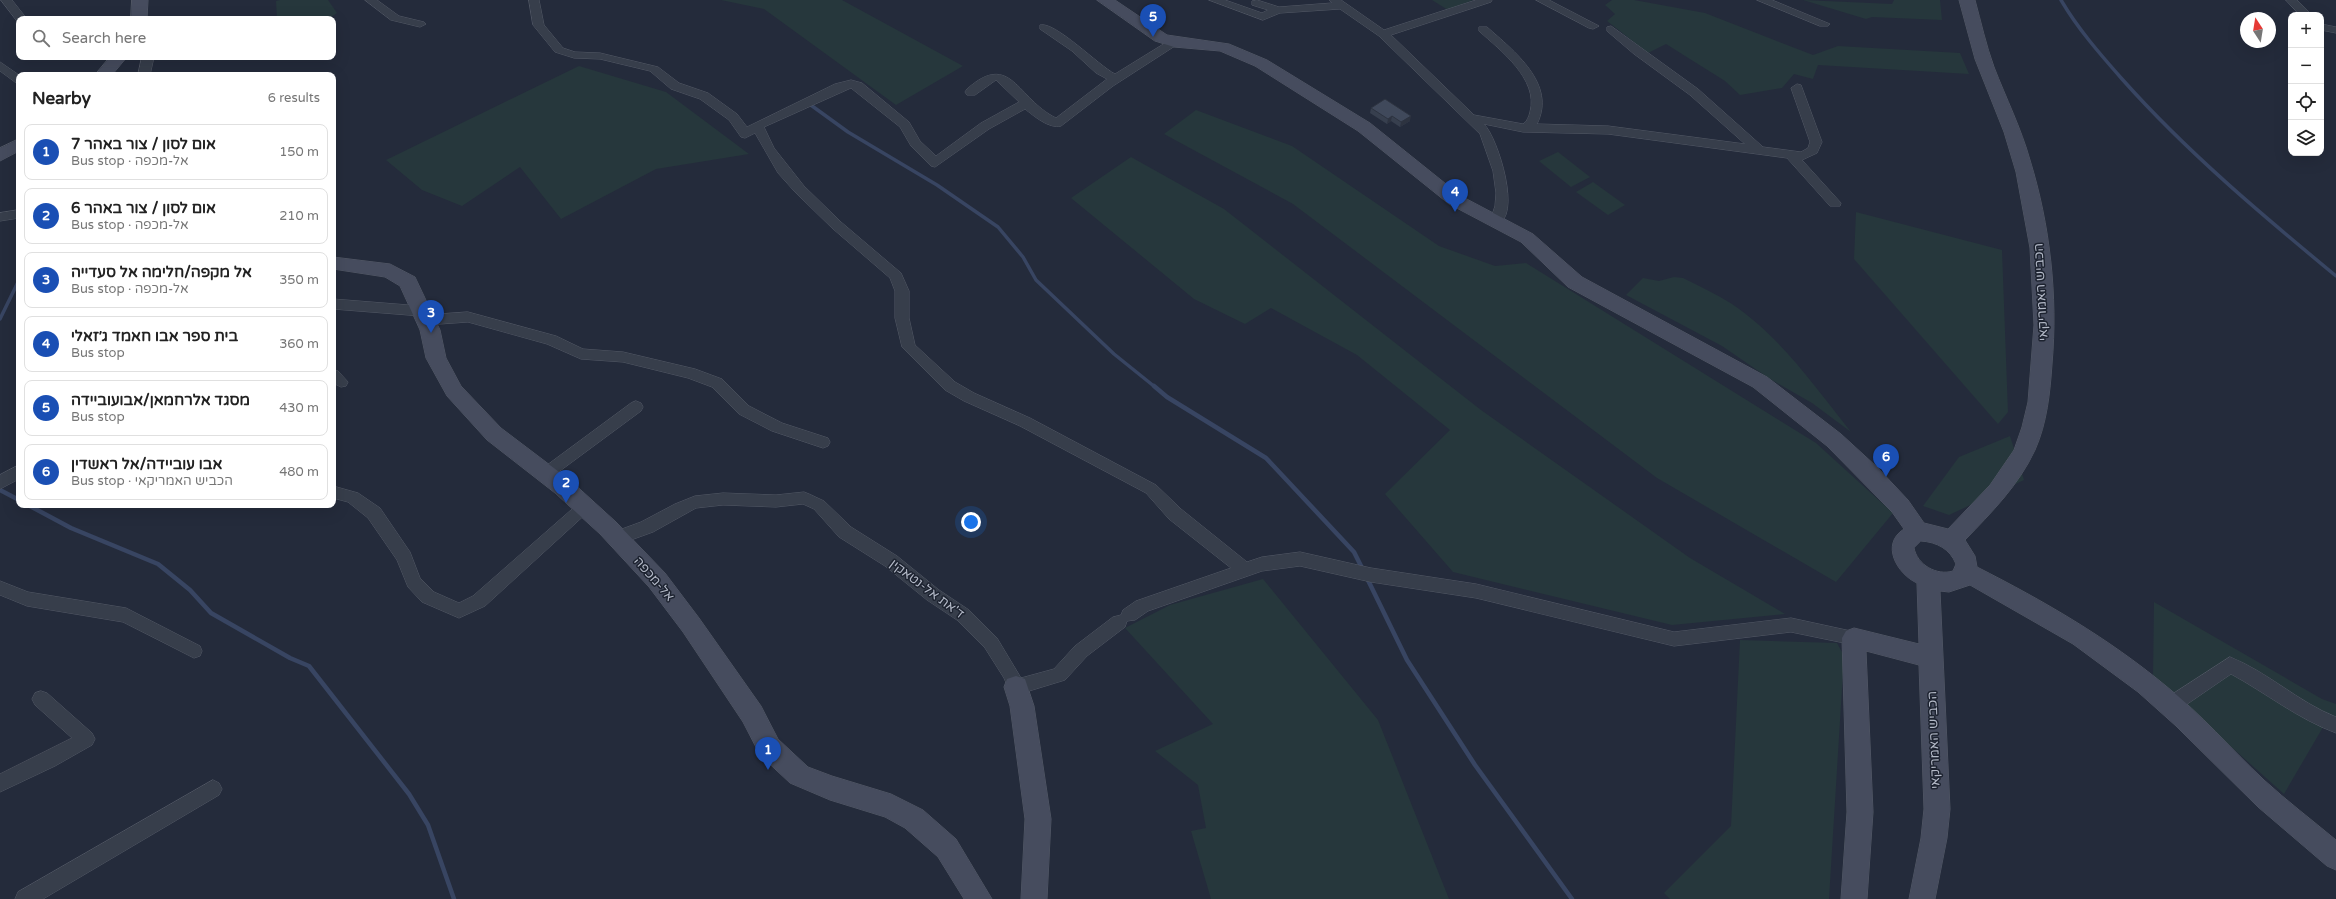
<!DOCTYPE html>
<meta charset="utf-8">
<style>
:root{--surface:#fff;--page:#f6f6f6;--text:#222;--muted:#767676;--line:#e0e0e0;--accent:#111827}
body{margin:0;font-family:"Varela Round",Heebo,sans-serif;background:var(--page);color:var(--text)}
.controls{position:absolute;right:12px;top:12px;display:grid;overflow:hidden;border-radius:8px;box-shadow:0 4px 16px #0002}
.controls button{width:36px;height:36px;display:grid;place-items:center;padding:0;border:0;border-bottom:1px solid var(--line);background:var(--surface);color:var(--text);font:20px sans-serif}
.compass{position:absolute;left:2240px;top:12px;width:36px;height:36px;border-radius:50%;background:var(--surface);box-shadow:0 4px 16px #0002;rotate:348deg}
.you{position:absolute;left:971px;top:522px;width:14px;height:14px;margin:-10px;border:3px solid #fff;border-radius:50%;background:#1a73e8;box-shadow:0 0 0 6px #1a73e833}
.badge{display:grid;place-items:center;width:26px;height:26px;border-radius:50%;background:var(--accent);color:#fff;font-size:13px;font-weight:700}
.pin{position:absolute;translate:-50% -33px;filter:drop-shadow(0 1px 2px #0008)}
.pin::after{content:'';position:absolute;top:21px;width:14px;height:12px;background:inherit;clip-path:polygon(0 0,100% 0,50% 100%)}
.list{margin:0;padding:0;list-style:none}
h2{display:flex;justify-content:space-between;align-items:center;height:52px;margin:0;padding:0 16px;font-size:17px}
h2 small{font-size:13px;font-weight:400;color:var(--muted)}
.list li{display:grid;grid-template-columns:26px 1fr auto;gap:12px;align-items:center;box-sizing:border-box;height:56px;margin:0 8px 8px;padding:0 8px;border:1px solid var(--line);border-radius:8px}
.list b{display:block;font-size:15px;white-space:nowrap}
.list p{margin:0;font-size:13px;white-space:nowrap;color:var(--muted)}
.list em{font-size:13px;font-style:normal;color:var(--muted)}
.icon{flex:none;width:22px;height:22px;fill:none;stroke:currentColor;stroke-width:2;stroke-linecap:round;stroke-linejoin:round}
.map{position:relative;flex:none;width:2336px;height:899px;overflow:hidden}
.search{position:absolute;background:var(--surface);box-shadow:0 4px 16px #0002;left:16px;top:16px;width:320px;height:44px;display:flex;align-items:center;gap:10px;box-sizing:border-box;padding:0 14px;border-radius:8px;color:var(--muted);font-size:15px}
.panel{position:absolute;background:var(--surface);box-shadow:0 4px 16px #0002;left:16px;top:72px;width:320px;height:436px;border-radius:8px}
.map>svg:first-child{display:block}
</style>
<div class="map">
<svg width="2336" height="899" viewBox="0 0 2336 899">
<rect width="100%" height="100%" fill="#242b3b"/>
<g fill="#26373c">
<polygon points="280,0 328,0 337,13 328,19 277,19 276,1"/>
<polygon points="721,0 842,0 963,66 896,105 764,9"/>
<polygon points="1432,0 1473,0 1448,10"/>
<polygon points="1612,0 1634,0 1705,13 1813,55 1838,46 1960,53 1969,74 1818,65 1813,79 1794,74 1782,88 1740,95 1725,81 1666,44 1648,53 1607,21 1615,14 1605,5"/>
<polygon points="1803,0 1892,4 1894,0 1940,0 1942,20 1872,17 1866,19"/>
<polygon points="579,66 666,92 749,154 656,169 561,219 520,167 462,206 422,190 386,160"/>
<polygon points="1196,110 1292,146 1439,246 1495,266 1526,263 1816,443 1893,513 1836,582 1657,478 1293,204 1164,134"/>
<polygon points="1558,152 1590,177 1571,187 1539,161"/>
<polygon points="1131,157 1224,209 1481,410 1690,558 1785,614 1672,625 1453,572 1385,494 1450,430 1357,355 1271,308 1245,324 1194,299 1071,198"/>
<polygon points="1593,182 1625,205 1608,215 1576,192"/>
<polygon points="1856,212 2002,250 2008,412 1998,424 1854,259"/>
<path d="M1674 277 1683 278C1699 286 1716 294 1732 304 1780 336 1815 387 1851 432L1812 403 1770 379 1722 346 1626 295 1643 278 1659 281Z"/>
<polygon points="2010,436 2024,480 1949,515 1923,506 1959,457"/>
<polygon points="1263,579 1378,720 1449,899 1211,899 1191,831 1206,828 1198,785 1155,751 1213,724 1125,628 1170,605"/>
<polygon points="2154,602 2322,699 2336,704 2336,727 2326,722 2284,794 2153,677"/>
<polygon points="1740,640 1837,643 1844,656 1829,899 1670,899 1664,893 1731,826"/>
</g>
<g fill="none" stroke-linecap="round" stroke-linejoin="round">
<g stroke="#384562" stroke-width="3.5">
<path d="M2061 0C2078 29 2100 54 2122 79 2187 152 2261 214 2336 276"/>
<polyline points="808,103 848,132 937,185 998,227 1023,257 1036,280 1114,354 1155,387"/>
<polyline points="0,319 19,280"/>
</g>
<g stroke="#384562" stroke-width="4.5">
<polyline points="1154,386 1167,397 1266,458 1354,552 1363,570"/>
<polyline points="0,490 19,500"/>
<polyline points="28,505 71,528 158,564 190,590 211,613 290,658 309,666 409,794 428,825 454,899"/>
<polyline points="1366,576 1407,660 1475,765 1572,899"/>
</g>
<g stroke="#535966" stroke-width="1">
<g id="street">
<polygon points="1,0 12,0 27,19 19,19 19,22 17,21"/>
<polygon points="365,0 377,0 399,16 424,22 426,24 420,27 391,20"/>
<path d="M529 0H539L544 25 563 48 575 52 600 53 658 67 679 83 708 93 737 114 747 127 835 84 851 80 862 83 909 122 920 141 936 156 981 123 1019 102 996 80 975 95H967L965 92 967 89C1011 50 1017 99 1056 118L1107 79 1096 73 1072 51 1040 29V25C1055 21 1099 66 1115 74L1170 40H1178L1180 42 1178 44 1113 86 1061 126C1049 129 1034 116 1025 109L989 129 935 167 931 166 911 146 900 127 851 88 764 127 774 148 804 186 841 222 901 273 909 291V318L915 345 955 382 974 393 1030 418 1156 485 1181 509 1247 562 1262 557 1300 552 1371 568 1476 584 1674 632 1791 618 1860 633 1862 638 1860 643 1854 645 1791 632 1674 646 1476 598 1371 582 1300 566 1262 571 1148 611 1135 620 1127 621 1125 627 1087 656 1065 680 1016 695 1010 692 1004 678 985 648 957 620 927 600 885 566 839 537 814 509 803 504 776 507 723 505 696 508 653 532 617 545 611 543 609 538 611 533 641 522 675 504 695 496 723 493 776 495 804 492 809 494 824 501 851 527 897 556 939 590 969 610 997 638 1021 678 1054 669 1075 646 1113 617 1121 615 1123 610 1136 601 1231 568 1169 519 1146 493 1020 426 964 401 945 390 902 347 895 318V291L890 278 832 228 795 192 778 173 755 133 745 138 741 137 729 120 700 99 671 89 650 71 600 59 574 58 555 52 533 25Z"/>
<path d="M1209 0H1225L1262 13 1268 10 1252 5V1L1257 0 1279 7 1332 3 1329 0H1341L1384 30 1476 0H1492L1491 2 1391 35 1474 115 1523 124C1527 122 1529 116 1530 112 1539 79 1500 50 1479 31V27H1487C1514 51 1557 84 1537 124L1608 126 1745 144 1690 95 1634 54 1607 31V27L1611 26 1698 89 1763 147 1801 152 1808 148 1810 142 1791 88 1797 84 1801 85 1822 142 1817 153 1802 160 1841 203 1840 206H1830L1787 158 1608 134 1523 132 1484 124C1498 138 1523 218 1496 225L1491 224 1490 221 1495 206 1496 193 1493 171 1480 134 1379 36 1340 9 1280 13 1263 20Z"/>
<polygon points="1536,0 1549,0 1599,26 1593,29 1589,28"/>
<polygon points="1757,0 1772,0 1830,24 1828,26 1820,26"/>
<polygon points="2286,0 2297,0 2312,15 2300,15"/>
<polygon points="2321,24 2336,27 2336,33 2321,30"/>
<polygon points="142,57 154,57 150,75 138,75"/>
<polygon points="0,62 19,75 19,85 0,71"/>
<polygon points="19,210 19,218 0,221 0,213"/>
<polygon points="333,299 421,306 426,307 428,311 426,315 421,316 333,309"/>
<polygon points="468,312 556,336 583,349 623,352 695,369 722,379 749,406 782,423 828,438 830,442 828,446 823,448 772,431 739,414 712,387 688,378 623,362 581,359 547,344 468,322 426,325 421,324 419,320 421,316 426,315"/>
<polygon points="333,370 338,371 348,382 346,386 341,387 333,383"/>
<polygon points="636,401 641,403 643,407 641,411 549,479 544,481 539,479 536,475 539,471 631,403"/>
<polygon points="19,465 19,479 0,489 0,475"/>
<polygon points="333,486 358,493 380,508 410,552 420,578 434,592 459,603 473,596 579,503 584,501 589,503 592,507 589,511 485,606 459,618 422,602 408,587 397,560 368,518 348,502 333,498"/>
<polygon points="0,581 28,592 126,608 200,646 202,651 200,656 194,658 123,622 27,606 0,595"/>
<path d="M2230 657C2268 672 2298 702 2336 717V733C2298 719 2266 693 2231 674L2177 711 2171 713 2165 711 2162 705 2165 699Z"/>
<polygon points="41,691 47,693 92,733 95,739 92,745 55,766 0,792 0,774 72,738 35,705 32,699 35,693"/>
<polygon points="213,780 219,783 222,789 219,795 43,899 15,899 18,892"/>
</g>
</g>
<g stroke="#535966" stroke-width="1">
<g id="secondary">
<polygon points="132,0 148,0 147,19 131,19"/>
<path d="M1097 0H1115L1167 35 1229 44 1267 60 1370 123 1461 196 1533 234 1582 277 1767 377 1841 434 1877 467 1908 500 1924 523 1948 529 1990 485 2014 450 2022 427 2028 402 2034 325 2030 248 2016 172 2004 132 1975 59 1959 0H1975C1981 22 1986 45 1994 67 2006 98 2021 128 2030 160 2050 225 2058 296 2052 364 2050 393 2047 423 2035 450 2019 485 1991 513 1965 540L1975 556 1977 567C2044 601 2108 638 2166 686 2201 714 2231 749 2264 780 2287 801 2312 820 2336 840V870L2327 866 2258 807 2176 726 2138 692 2073 644 1970 585 1949 592 1940 591 1950 809 1947 838 1935 899H1909L1921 838 1924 809 1919 665 1866 651 1873 812 1867 899H1841L1847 812 1842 638 1846 631 1854 628 1919 644 1917 583C1897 574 1880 544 1904 529L1892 512 1827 446 1753 387 1568 287 1521 242 1449 204 1358 131 1255 66 1220 51 1174 47 1155 41ZM1921 541C1937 542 1950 549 1956 564L1953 571C1937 576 1917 565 1914 548Z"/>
<polygon points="110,57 127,57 112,75 95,75"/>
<polygon points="19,139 19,151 0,161 0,148"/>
<polygon points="333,257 390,264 415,277 440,330 446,358 461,386 501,428 571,481 616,522 665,573 699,618 761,706 778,739 808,767 832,776 891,794 923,810 956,839 992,899 964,899 938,857 905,828 885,817 830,800 790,783 760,755 743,722 683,632 649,587 600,534 555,493 487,440 447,396 426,358 420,330 400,286 385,277 333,269"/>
<polygon points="1016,676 1025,679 1034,706 1051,819 1047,899 1021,899 1025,819 1010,706 1004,687 1007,679"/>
</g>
</g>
<use href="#street" fill="#373e4b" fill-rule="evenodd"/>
<use href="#secondary" fill="#464c5e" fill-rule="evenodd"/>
</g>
<polygon fill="#373f4e" points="1371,108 1410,121 1400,127 1391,121 1387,124 1370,113"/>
<g fill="#2d3340">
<polygon points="1392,116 1391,121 1387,124 1388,119"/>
<polygon points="1411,116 1410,121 1400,127 1401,122"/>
</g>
<polygon fill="#40495b" stroke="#2d3340" points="1385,99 1411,116 1401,122 1392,116 1388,119 1371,108"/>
<g text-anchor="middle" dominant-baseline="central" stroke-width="3" stroke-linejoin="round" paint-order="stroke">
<g font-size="13" fill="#b3b9c7" stroke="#1d2330">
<text transform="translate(2041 292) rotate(-93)">הכביש האמריקאי</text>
<text transform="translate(654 579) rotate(49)">אל-מכפה</text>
<text transform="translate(927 589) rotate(37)">ד'את אל-נטאקין</text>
<text transform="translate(1934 740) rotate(-92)">הכביש האמריקאי</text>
</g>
</g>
</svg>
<div class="controls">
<button>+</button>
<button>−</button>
<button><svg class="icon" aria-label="locate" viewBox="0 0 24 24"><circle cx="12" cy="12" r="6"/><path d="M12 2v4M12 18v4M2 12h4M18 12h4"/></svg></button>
<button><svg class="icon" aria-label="layers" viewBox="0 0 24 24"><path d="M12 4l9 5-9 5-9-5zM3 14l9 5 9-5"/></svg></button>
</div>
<svg class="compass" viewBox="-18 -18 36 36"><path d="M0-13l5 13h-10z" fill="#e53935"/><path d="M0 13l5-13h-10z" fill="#767676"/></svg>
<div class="you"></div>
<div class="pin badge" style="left:768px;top:770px;background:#1a4fb4">1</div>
<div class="pin badge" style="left:566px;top:503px;background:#1a4fb4">2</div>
<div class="pin badge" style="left:431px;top:333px;background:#1a4fb4">3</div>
<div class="pin badge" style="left:1455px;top:212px;background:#1a4fb4">4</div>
<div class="pin badge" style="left:1153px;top:37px;background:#1a4fb4">5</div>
<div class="pin badge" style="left:1886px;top:477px;background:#1a4fb4">6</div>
<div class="search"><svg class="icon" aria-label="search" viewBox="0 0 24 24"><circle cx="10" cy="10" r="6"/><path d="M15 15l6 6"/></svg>Search here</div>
<section class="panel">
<h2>Nearby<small>6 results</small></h2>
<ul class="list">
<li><span class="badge" style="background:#1a4fb4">1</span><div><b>אום לסון / צור באהר 7</b><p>Bus stop · אל-מכפה</p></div><em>150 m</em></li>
<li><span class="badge" style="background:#1a4fb4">2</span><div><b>אום לסון / צור באהר 6</b><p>Bus stop · אל-מכפה</p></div><em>210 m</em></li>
<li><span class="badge" style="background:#1a4fb4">3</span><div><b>אל מקפה/חלימה אל סעדייה</b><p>Bus stop · אל-מכפה</p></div><em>350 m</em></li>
<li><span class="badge" style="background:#1a4fb4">4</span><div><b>בית ספר אבו חאמד ג׳זאלי</b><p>Bus stop</p></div><em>360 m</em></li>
<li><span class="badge" style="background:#1a4fb4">5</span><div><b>מסגד אלרחמאן/אבועוביידה</b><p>Bus stop</p></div><em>430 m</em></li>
<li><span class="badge" style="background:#1a4fb4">6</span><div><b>אבו עוביידה/אל ראשדין</b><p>Bus stop · הכביש האמריקאי</p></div><em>480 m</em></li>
</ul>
</section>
</div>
